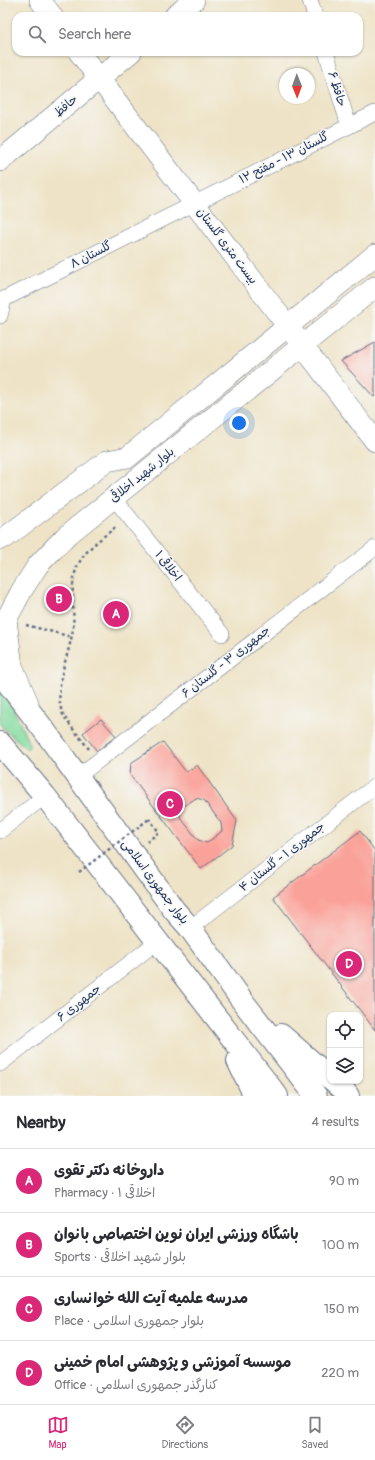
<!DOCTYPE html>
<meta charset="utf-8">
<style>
:root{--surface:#fff;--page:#f7f7f7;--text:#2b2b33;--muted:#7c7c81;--line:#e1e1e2;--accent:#db2777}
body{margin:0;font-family:Pangolin,"Playpen Sans Arabic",sans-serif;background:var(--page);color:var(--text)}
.controls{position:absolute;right:12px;bottom:12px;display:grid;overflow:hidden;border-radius:8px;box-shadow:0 1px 3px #0004}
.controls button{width:36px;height:36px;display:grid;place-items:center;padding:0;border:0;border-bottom:1px solid var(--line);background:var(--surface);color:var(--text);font:20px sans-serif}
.compass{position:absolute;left:279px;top:68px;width:36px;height:36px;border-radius:50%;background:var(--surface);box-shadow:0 1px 3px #0004;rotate:179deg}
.you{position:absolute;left:239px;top:423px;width:14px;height:14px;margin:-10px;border:3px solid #fff;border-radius:50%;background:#1a73e8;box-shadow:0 0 0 6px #1a73e833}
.badge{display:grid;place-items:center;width:26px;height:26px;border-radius:50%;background:var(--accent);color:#fff;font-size:13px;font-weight:700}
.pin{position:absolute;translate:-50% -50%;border:2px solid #fff;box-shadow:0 1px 4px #0006}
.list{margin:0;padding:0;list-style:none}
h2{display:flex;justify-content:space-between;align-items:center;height:52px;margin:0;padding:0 16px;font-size:17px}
h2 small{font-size:13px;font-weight:400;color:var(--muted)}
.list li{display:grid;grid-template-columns:26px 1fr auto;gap:12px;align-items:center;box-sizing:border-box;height:64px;padding:0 16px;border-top:1px solid var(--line)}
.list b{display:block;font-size:15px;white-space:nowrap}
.list p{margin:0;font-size:13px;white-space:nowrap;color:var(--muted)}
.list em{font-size:13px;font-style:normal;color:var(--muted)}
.icon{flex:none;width:22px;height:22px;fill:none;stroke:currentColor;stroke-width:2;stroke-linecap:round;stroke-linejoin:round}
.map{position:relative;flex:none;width:375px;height:1096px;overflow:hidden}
.search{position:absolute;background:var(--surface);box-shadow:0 1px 3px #0004;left:12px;right:12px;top:12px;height:44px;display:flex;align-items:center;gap:10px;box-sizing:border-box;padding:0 14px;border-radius:12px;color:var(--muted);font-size:15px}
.sheet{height:308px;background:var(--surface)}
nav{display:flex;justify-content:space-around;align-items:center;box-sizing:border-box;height:56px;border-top:1px solid var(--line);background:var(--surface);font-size:11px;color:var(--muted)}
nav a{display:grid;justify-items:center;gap:2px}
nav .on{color:var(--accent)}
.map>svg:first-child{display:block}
</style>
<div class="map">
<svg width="375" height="1096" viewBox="0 0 375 1096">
<rect width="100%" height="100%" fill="#f6f6f2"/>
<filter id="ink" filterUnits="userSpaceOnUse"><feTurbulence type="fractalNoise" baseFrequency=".025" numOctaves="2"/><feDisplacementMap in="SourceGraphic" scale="8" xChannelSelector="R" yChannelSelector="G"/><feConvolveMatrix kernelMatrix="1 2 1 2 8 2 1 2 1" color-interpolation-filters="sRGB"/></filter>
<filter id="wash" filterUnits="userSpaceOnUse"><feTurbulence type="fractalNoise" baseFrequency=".012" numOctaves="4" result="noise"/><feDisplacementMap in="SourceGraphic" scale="16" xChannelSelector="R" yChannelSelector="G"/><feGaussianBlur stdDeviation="0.9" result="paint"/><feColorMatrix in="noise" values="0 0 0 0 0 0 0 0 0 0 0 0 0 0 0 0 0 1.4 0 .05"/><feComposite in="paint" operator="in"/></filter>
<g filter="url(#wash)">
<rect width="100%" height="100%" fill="#eee3c6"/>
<path fill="#83db9f" stroke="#4f857e" d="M0 690C13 703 22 729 30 746L27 749 0 725Z"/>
<g id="blocks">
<g fill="#faa199" fill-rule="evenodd">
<polygon points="375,342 375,396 374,397 341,361"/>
<polygon points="101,719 116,736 97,751 83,733"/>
<path d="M163 742 186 772 197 765 237 821 232 845 201 869 130 775 131 763ZM196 798 204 800 221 823 222 831 207 843 198 840 180 817 181 808Z"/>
<polygon points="360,831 375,851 375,1030 273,897"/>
</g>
</g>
</g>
<g filter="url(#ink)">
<use href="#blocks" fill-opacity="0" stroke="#656e82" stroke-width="1"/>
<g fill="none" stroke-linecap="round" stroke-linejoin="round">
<g stroke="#656e82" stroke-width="16">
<g id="street">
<polyline points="310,0 315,16"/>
<polyline points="326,52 349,126"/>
<polyline points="4,299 375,113"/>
<polyline points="0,316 4,299"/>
<polyline points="114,498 222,634"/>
<polyline points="77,777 375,548"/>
<polyline points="0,831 45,796"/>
<polyline points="190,928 375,786"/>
<polyline points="0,1064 158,941"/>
</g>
</g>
<g stroke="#656e82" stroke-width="22">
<g id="secondary">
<polyline points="40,0 52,16"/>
<polyline points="175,16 194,0"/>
<polyline points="79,52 375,441"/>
<polyline points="0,161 131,52"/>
<polyline points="0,539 6,537 107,461 128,457 375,255"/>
<polyline points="28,703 12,666 6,620 22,590 38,565 65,537 375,287"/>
</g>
</g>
<g stroke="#656e82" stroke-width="24">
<g id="primary">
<polyline points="0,673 44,730 174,910 190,928 244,1003 316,1096"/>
<polyline points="0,743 45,796 277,1096"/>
<polyline points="281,1035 330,1078"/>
<polyline points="238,1061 255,1096"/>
<polyline points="334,1081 342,1088 348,1096"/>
</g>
</g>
<g stroke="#656e82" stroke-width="2.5" stroke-dasharray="3 3" stroke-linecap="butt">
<polyline points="26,625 72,637"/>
<path d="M89 749C83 741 64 719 62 712 53 684 70 655 73 628 75 607 69 587 77 567 85 549 102 538 117 526"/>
<polyline points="147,842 159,832 149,819"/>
</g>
<use href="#street" stroke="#fff" stroke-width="15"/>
<use href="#secondary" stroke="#fff" stroke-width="21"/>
<use href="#primary" stroke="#fff" stroke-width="22"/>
<polyline stroke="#656e82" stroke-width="2.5" stroke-dasharray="3 3" stroke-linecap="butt" points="79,872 149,819"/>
</g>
</g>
<g text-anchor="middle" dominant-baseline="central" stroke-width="3" stroke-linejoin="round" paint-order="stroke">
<g font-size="12" fill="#1b2f5e" stroke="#f6f6f2">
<text transform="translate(337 89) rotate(73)">حافظ ۶</text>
<text transform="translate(66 106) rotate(-40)">حافظ</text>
<text transform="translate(284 158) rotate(-27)">گلستان ۱۳ - مفتح ۱۲</text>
<text transform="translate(227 246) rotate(53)">بیست متری گلستان</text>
<text transform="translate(91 255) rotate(-27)">گلستان ۸</text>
<text transform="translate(142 475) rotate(-39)">بلوار شهید اخلاقی</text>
<text transform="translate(168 566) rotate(52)">اخلاقی ۱</text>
<text transform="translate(226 662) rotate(-38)">جمهوری ۳ - گلستان ۶</text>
<text transform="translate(282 857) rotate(-38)">جمهوری ۱ - گلستان ۴</text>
<text transform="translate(155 882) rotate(53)">بلوار جمهوری اسلامی</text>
<text transform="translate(79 1003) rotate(-38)">جمهوری ۶</text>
</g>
</g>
</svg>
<div class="controls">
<button><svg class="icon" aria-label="locate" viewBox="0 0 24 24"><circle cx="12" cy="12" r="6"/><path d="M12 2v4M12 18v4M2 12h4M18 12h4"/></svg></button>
<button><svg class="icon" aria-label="layers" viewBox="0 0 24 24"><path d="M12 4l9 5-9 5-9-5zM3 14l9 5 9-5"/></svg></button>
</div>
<svg class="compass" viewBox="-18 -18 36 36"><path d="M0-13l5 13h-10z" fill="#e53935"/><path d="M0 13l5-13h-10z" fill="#7c7c81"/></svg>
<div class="you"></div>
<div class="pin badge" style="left:116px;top:614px">A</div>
<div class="pin badge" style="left:59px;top:599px">B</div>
<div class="pin badge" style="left:170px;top:804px">C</div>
<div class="pin badge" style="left:349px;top:964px">D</div>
<div class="search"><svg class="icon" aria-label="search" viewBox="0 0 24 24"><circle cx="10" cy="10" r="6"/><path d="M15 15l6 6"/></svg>Search here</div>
</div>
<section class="sheet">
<h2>Nearby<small>4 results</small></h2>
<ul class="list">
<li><span class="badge">A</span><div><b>داروخانه دکتر تقوی</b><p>Pharmacy · اخلاقی ۱</p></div><em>90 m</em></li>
<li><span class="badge">B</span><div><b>باشگاه ورزشی ایران نوین اختصاصی بانوان</b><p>Sports · بلوار شهید اخلاقی</p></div><em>100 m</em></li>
<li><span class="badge">C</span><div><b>مدرسه علمیه آیت الله خوانساری</b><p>Place · بلوار جمهوری اسلامی</p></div><em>150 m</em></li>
<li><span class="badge">D</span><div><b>موسسه آموزشی و پژوهشی امام خمینی</b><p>Office · کنارگذر جمهوری اسلامی</p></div><em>220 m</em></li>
</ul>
</section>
<nav>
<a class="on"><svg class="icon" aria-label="map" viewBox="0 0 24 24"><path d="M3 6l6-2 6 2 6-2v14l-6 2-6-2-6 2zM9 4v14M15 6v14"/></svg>Map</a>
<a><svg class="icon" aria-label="directions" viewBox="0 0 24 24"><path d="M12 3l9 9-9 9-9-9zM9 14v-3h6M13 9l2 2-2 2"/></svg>Directions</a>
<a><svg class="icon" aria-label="saved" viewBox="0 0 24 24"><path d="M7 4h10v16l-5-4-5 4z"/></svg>Saved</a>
</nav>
